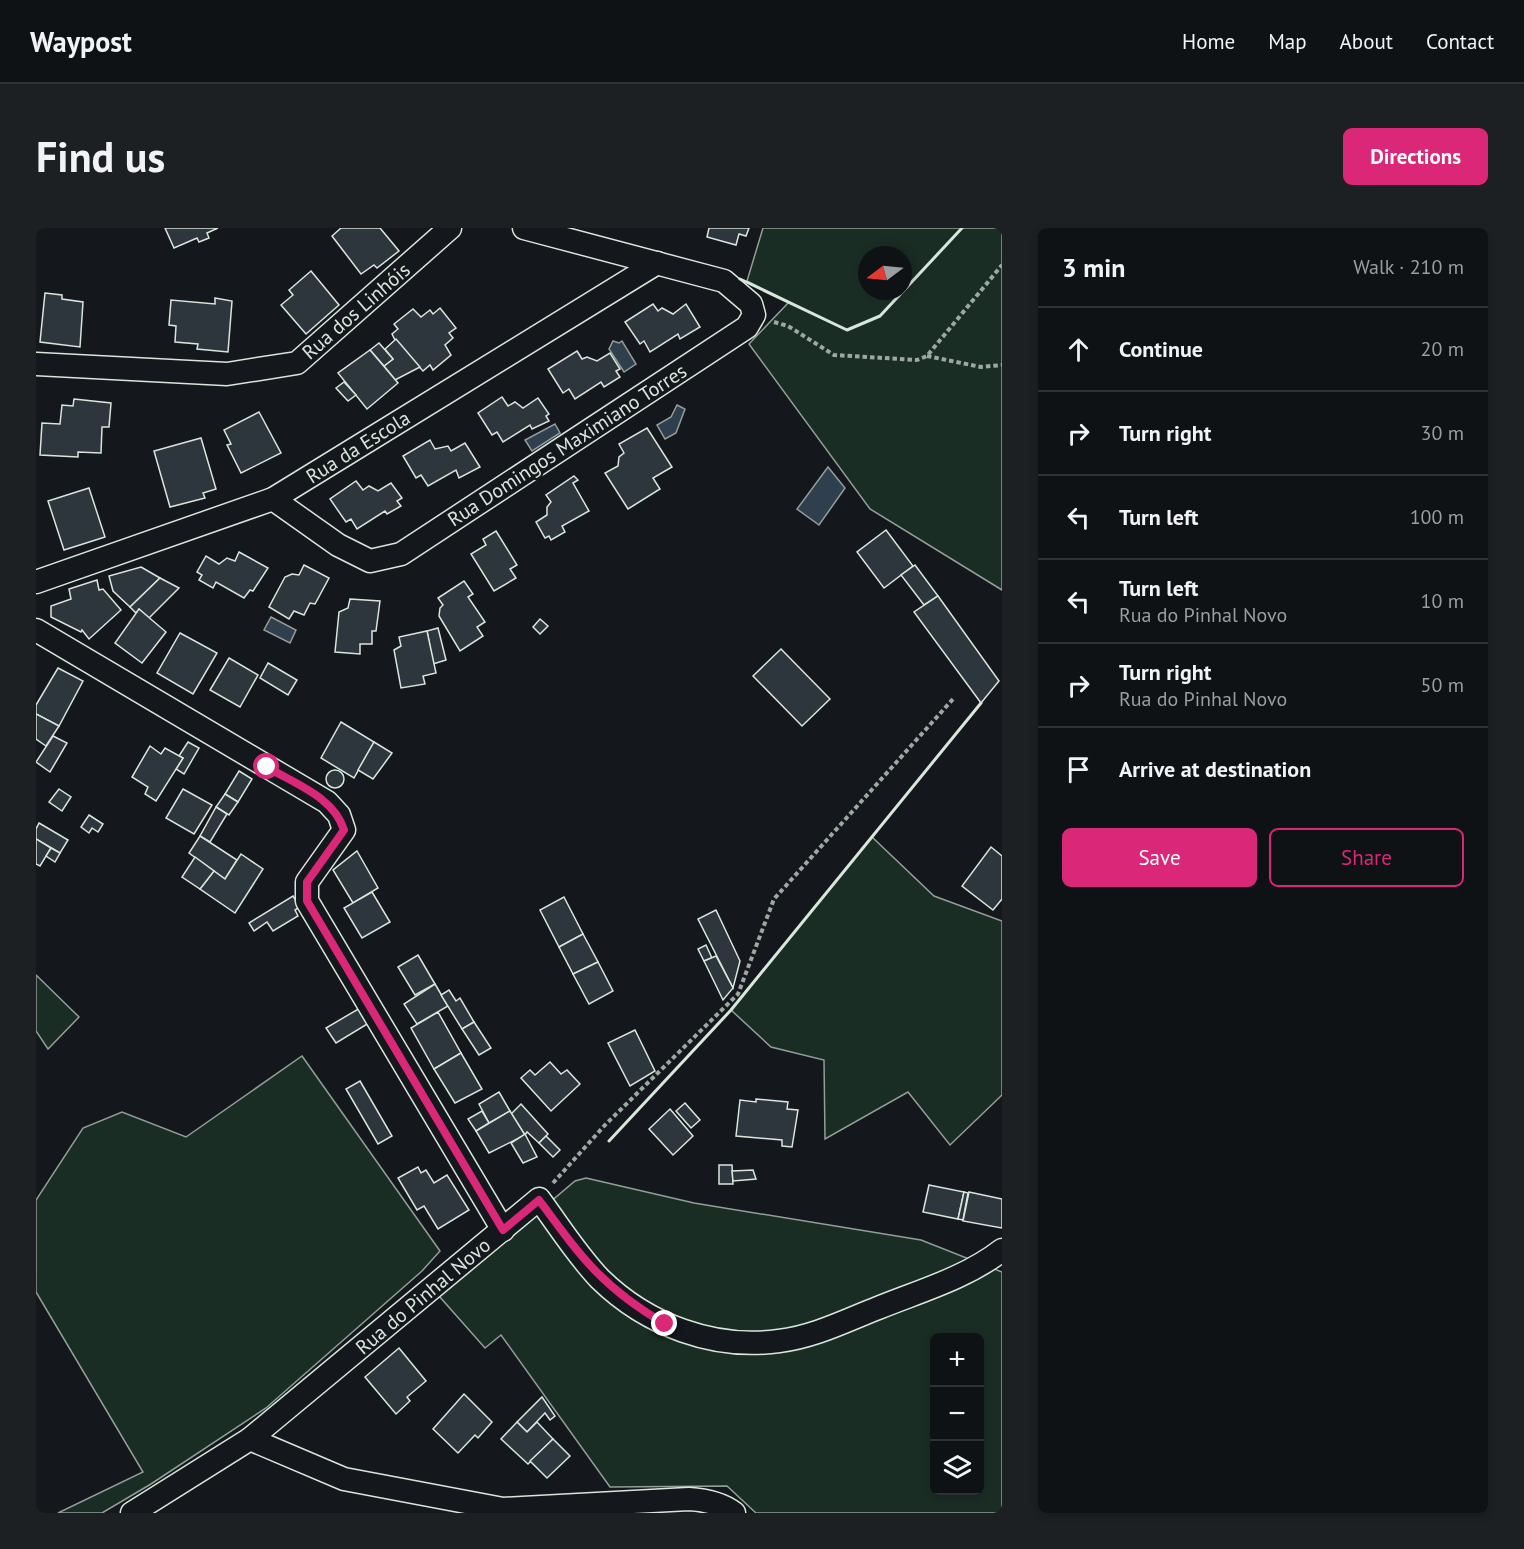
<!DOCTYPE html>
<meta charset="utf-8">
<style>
:root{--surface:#0f1215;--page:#1d2022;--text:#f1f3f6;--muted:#9b9ea0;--line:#2f3234;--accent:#db2777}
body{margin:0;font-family:"PT Sans",sans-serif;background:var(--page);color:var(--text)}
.controls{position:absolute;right:18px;bottom:18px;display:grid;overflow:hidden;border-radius:9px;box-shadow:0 3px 9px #0003}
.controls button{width:54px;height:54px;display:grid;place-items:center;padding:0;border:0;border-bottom:2px solid var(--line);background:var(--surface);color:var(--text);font:30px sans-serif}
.compass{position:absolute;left:822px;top:18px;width:54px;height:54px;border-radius:50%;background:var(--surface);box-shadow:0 3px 9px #0003;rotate:254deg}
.stop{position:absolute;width:18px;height:18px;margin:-14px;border:4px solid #db2777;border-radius:50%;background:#fff}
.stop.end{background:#db2777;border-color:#fff;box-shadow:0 2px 6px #0008}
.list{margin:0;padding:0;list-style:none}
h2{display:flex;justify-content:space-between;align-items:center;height:78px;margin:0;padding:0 24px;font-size:26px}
h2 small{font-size:20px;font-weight:400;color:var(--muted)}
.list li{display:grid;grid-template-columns:39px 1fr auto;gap:18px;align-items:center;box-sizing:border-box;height:84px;padding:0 24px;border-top:2px solid var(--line)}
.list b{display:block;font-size:22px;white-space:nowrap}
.list p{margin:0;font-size:20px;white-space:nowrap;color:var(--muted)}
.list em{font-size:20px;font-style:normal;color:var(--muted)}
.actions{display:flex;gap:12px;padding:18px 24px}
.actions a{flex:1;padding:14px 0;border:2px solid var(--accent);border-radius:9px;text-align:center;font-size:21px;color:var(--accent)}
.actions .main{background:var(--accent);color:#fff}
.icon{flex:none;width:33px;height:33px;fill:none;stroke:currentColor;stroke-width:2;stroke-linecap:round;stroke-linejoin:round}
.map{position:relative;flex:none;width:966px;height:1285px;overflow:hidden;border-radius:9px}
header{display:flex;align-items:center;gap:36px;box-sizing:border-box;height:84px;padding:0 30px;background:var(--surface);border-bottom:2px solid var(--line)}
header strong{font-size:28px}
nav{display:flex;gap:33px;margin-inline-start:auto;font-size:21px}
.intro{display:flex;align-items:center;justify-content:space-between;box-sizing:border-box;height:144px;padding:0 36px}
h1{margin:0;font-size:42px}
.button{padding:15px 27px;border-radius:9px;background:var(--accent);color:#fff;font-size:21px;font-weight:700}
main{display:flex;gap:36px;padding:0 36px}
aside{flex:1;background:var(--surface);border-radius:9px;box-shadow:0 3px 9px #0003}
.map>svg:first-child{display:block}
</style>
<header>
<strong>Waypost</strong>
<nav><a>Home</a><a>Map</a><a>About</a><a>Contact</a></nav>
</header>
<div class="intro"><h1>Find us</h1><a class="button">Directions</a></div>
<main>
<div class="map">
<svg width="966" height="1285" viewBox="0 0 966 1285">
<rect width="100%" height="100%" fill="#14181c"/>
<g fill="#1a2d24" stroke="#939e99" stroke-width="1.5" fill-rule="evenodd">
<path d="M727 0H966V362L834 281 713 116 753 74 711 53ZM831 27H867V63H831Z"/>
<polygon points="836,609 898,668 966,693 966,867 914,917 872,864 789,911 788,832 735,819 695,782"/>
<polygon points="0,747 43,789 12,821 0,803"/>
<polygon points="266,828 404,1023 386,1043 230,1180 115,1256 66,1285 22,1285 107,1244 0,1064 0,972 47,900 86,884 150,909"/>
<path d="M550 950 658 975 885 1012 966 1044V1285H720L691 1258 574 1259 465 1107 449 1120 403 1068 539 953ZM898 1110H944V1262H898Z"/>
</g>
<g fill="#2f3f4d" stroke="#939e99" stroke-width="1.5">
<polygon points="577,113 583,115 586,113 600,136 588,144 573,121"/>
<polygon points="641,177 649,181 640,205 629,211 621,197 635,189"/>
<polygon points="519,196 524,205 496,223 489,212"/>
<polygon points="792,239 809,260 783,297 761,281"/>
<polygon points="235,389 260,402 254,415 228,402"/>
</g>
<g fill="#2c363c" stroke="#d8e6dc" stroke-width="1.5">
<polygon points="129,0 182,0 171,5 173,10 163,14 161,10 138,20"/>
<polygon points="305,0 344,0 363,23 341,40 338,37 325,46 296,8"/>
<polygon points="673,0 713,0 710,8 703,6 700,17 671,9"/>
<polygon points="275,43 303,77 270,106 245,77 257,67 253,62"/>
<polygon points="9,65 26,67 26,71 47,74 44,119 4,114"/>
<polygon points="179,70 196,73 192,124 161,121 162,116 139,114 140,98 133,97 135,72 179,76"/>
<polygon points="617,76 622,83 626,80 637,86 650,76 664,99 644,111 642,106 614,124 608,113 604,116 589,94"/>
<polygon points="404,80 420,100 413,105 417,110 409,117 415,127 397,142 394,137 387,143 360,114 356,106 362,101 358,96 377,81 385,89 394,82 397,86"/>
<polygon points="360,111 384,139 359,152 348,138 357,131 349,121"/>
<polygon points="343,115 357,131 348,138 334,122"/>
<polygon points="334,122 362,155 331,181 302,145"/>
<polygon points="541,123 546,131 551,129 561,133 574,125 584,141 580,143 584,149 568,159 565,154 539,171 533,161 527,165 512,141"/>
<polygon points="308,154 320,167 312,173 300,160"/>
<polygon points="466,169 472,178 479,174 487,180 502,170 513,186 510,188 513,193 496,201 494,197 467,214 461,204 456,207 442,185"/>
<polygon points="38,171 75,175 73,199 66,199 65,225 42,224 42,229 4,227 6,195 24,196 26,177 37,178"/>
<polygon points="223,184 245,225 205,245 191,217 195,216 188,202"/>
<polygon points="611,200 636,239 617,250 624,261 592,281 569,245 582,238 583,229 588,225 583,216"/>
<polygon points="165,210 180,261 167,265 169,270 134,279 118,223"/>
<polygon points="394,212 399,221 412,218 415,223 429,215 444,239 423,250 420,242 392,258 385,247 380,250 367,228"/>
<polygon points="538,248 542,252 537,255 553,283 526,298 529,304 515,312 513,308 509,310 500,294 511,287 511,279 515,274 510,267"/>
<polygon points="320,253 327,262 333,258 342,263 355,255 366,270 361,273 365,278 351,286 349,283 321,301 315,291 310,294 294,271"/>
<polygon points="53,260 69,309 28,322 12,273"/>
<polygon points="850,302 877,338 848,360 821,324"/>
<polygon points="460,303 481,337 474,341 480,350 458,363 435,326 450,317 447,311"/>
<polygon points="203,324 232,340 217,363 214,362 208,370 180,354 177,360 163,352 166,347 161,344 170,328 183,336 191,330 199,333"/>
<polygon points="268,337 293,350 279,376 274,375 268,387 258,383 253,391 233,379 249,349 256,346 263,347"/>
<polygon points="879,337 902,368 888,377 865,347"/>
<polygon points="105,339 124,350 94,379 77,363 73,348"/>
<polygon points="124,350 143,360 113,390 103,381 100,385 94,379"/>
<polygon points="61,352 63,362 67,361 85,382 53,411 46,402 45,404 15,389 15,378 35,371 33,361"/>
<polygon points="428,353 437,366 432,369 449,394 441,399 447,408 424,423 403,388 404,380 407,377 402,370"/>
<polygon points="902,368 963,453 945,475 878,384"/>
<polygon points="314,371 344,373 340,403 336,403 336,416 324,416 324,426 299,424 303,384 312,380"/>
<polygon points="103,381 130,404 106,435 79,415"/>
<polygon points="504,391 512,398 504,406 497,399"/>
<polygon points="402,400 410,432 397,436 391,403"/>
<polygon points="391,403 400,445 387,448 389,456 365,460 358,422 365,418 363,409"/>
<polygon points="144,405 181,425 157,466 121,445"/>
<polygon points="745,421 794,471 766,498 717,448"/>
<polygon points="193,430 222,447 204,479 174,462"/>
<polygon points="232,435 261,452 252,467 224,450"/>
<polygon points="22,440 47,453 23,498 0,486 0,477"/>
<polygon points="0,486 23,498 10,518 0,511"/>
<polygon points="305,494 338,514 318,550 285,530"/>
<polygon points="17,508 31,515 14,544 0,534"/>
<polygon points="152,514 163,520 148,546 140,541 147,530 143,528"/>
<polygon points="338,514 356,525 337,551 322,542"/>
<polygon points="114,518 125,526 129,520 147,530 120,573 109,566 112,559 96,549"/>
<circle cx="299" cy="551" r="9"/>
<polygon points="203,543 216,551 202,574 189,566"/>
<polygon points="23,561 35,569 26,583 13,574"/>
<polygon points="147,561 176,577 158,606 130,590"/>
<polygon points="189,566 202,574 193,587 180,579"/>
<polygon points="180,579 191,586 174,614 164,608"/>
<polygon points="53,587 67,596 62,604 56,600 53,605 45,599"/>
<polygon points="3,595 32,612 24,625 0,611 0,601"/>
<polygon points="164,608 201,632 189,651 153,625"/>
<polygon points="0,611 15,620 4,638 0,636"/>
<polygon points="955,619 966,628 966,671 957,682 926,658"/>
<polygon points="15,620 24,625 19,634 10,628"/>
<polygon points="321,623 342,660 317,675 297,642"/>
<polygon points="205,626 227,641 199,685 164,661 178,643 189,651"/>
<polygon points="159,629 178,643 164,661 146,649"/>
<polygon points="336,664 354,694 326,710 308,680"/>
<polygon points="257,668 264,679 259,682 262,688 237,703 231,694 218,703 213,695"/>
<polygon points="528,669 547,706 523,719 504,682"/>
<polygon points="680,682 704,733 697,760 662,691"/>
<polygon points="547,706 562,734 537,746 523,719"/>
<polygon points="670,717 676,730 668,733 662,721"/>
<polygon points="382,727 399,756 379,767 362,739"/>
<polygon points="680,728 697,760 687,772 668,733"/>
<polygon points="562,734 577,763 553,776 537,746"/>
<polygon points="399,756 412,778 381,796 368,776"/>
<polygon points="413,762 420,773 424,770 438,794 426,801 405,767"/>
<polygon points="324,780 333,795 300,815 290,800"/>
<polygon points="402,784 425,825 398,841 375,800"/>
<polygon points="438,794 455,820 443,827 426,801"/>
<polygon points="599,802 619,843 594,858 572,815"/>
<polygon points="425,825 446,861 419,875 398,841"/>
<polygon points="514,834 525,846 531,842 544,856 515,883 485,850 494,842 499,847"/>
<polygon points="324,853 356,908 342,916 310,861"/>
<polygon points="463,864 474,883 453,895 443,876"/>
<polygon points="720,871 752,874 751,881 762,882 756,919 746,918 746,912 700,908 704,872 720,874"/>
<polygon points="649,875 664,892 655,900 640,883"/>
<polygon points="485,876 512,906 503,915 491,904 489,907 475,886"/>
<polygon points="634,881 657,908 637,927 613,901"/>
<polygon points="446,883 453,895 440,903 432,891"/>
<polygon points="474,883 489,907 453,925 440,903"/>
<polygon points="489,906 501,929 487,935 475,915"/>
<polygon points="510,908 524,922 517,929 503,915"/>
<polygon points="683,937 696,937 697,956 683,956"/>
<polygon points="382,939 385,945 390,942 398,955 411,947 433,982 402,1001 388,978 381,982 362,950"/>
<polygon points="717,942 720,951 697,953 696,943"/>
<polygon points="893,957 928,964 922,991 887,984"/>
<polygon points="928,964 932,965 927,992 922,991"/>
<polygon points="933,964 966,971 966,1000 927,993"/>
<polygon points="363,1120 390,1153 371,1169 374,1173 360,1186 329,1149"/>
<polygon points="428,1166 456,1194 442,1210 439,1207 422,1225 397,1201"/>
<polygon points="506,1169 519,1188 514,1192 509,1185 491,1204 481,1194"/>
<polygon points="481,1194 491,1204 501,1194 517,1211 492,1236 465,1211"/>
<polygon points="517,1211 534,1228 511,1250 494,1233"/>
</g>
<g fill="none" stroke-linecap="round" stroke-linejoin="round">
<g stroke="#d8e6dc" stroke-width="25">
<g id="street">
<polyline points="0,136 191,146 261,135 414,0"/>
<polyline points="237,271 302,317 334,333 365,326 711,99 718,87 715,76 688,53 488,0"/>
<polyline points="0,354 237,271 621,35"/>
<polyline points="0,402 291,574 303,587 308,602 271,654 271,673 467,1002"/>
<path d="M214 1211 308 1251 467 1281 653 1271C669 1272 685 1275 698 1285"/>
<path d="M96 1285 214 1211 503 971C523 998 541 1027 564 1051 611 1097 678 1122 743 1113 778 1109 811 1092 842 1080 884 1063 930 1050 966 1022"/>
</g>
</g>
<g stroke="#9da8a2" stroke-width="4" stroke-dasharray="4.5 3" stroke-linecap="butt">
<polyline points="738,94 752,98 798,127 881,132 891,128 966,37"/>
<polyline points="891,128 945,139 966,137"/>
<polyline points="517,955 569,897 702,766 738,671 917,471"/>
</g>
<use href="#street" stroke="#14181c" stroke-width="22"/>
<g stroke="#d8e6dc" stroke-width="3">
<polyline points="704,51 811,102 844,88 926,0"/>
<polyline points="573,913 695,782 945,475"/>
</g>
</g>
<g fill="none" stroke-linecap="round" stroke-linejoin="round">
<path stroke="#db2777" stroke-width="8" d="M231 539C259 556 298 569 308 602L271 654V673L467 1002 503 972C545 1029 566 1059 629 1096"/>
</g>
<g text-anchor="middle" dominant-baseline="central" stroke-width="4.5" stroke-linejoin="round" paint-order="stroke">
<g font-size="20" fill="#d8e6dc" stroke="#14181c">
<text transform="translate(320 83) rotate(-41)">Rua dos Linhóis</text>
<text transform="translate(531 217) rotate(-33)">Rua Domingos Maximiano Torres</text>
<text transform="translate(322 219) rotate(-32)">Rua da Escola</text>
<text transform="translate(387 1068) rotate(-40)">Rua do Pinhal Novo</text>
</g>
</g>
</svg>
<div class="controls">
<button>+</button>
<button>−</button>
<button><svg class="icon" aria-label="layers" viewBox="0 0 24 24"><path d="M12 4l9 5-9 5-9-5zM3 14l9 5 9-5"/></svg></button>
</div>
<svg class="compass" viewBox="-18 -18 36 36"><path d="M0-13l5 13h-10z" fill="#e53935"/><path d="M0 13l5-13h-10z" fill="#9b9ea0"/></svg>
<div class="stop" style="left:231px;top:539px"></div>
<div class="stop end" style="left:629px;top:1096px"></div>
</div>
<aside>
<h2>3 min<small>Walk · 210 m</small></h2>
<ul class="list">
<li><svg class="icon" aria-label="ahead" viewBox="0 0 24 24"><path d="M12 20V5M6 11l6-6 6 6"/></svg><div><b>Continue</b></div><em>20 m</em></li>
<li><svg class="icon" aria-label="right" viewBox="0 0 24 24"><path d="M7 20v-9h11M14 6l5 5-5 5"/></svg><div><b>Turn right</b></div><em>30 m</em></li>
<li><svg class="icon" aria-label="left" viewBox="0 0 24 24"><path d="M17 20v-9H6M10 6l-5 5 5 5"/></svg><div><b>Turn left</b></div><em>100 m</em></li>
<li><svg class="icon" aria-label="left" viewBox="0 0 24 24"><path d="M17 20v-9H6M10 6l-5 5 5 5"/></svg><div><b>Turn left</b><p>Rua do Pinhal Novo</p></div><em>10 m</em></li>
<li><svg class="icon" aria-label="right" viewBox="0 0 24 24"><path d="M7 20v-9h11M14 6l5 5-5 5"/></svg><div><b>Turn right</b><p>Rua do Pinhal Novo</p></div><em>50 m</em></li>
<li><svg class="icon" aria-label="arrive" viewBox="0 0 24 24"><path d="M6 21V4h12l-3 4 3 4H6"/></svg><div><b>Arrive at destination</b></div></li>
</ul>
<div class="actions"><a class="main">Save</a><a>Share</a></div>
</aside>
</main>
